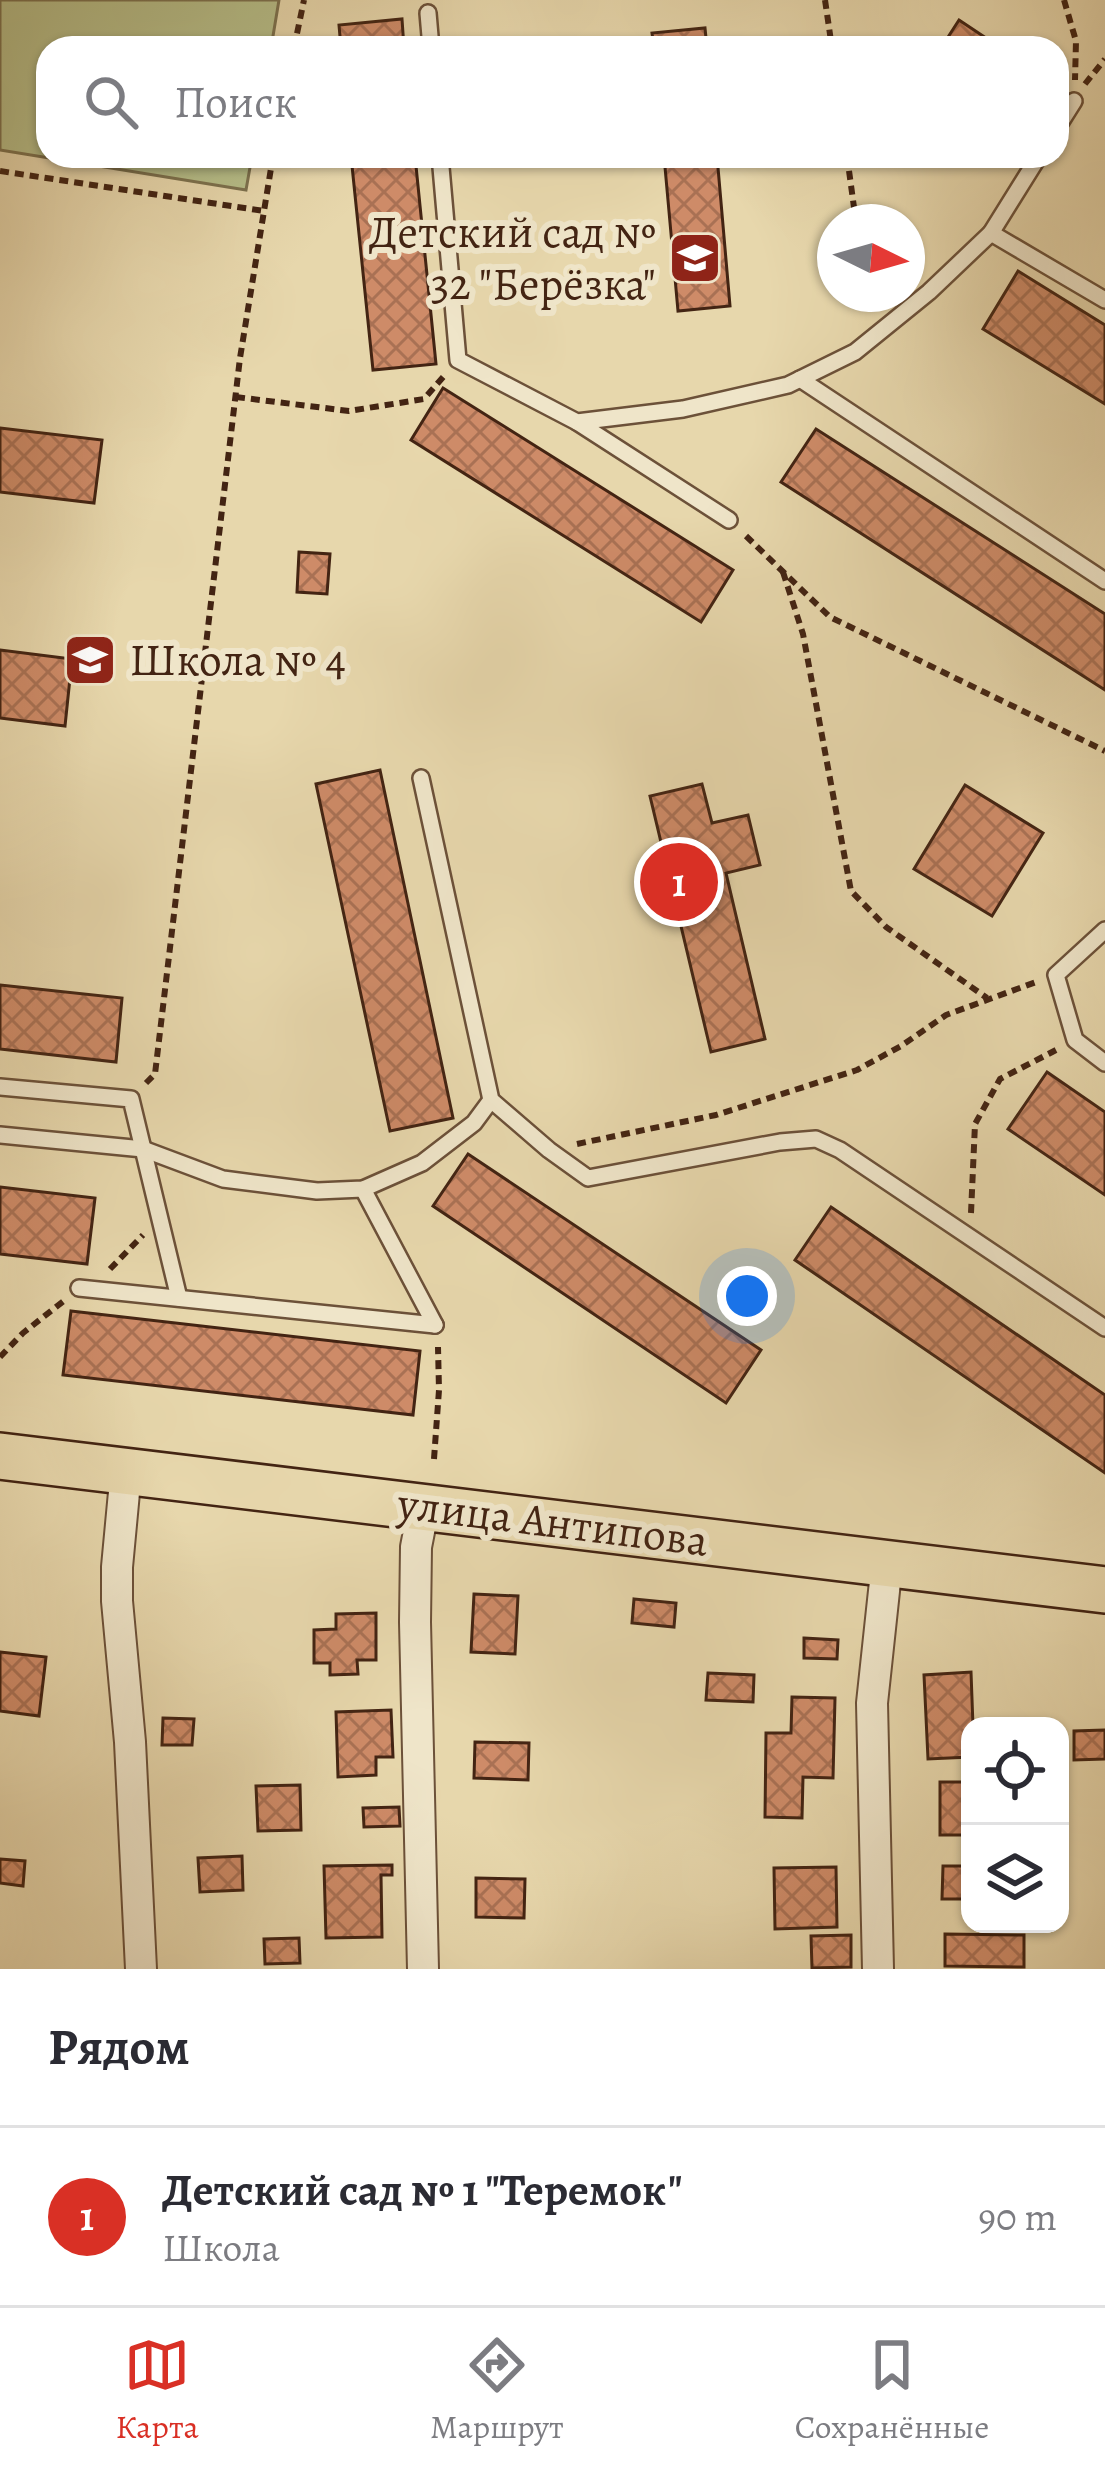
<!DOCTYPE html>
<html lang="ru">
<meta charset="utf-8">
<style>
:root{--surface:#fff;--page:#f7f7f7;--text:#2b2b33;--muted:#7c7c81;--line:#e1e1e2;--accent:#d93025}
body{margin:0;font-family:Alegreya,serif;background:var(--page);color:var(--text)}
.controls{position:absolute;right:36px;bottom:36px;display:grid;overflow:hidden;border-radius:24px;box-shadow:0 3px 9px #0004}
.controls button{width:108px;height:108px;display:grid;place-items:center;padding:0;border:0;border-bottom:3px solid var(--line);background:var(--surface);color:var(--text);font:60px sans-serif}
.compass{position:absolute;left:817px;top:204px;width:108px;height:108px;border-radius:50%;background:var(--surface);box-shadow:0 3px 9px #0004;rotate:95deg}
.you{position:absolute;left:747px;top:1296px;width:42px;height:42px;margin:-30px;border:9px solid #fff;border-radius:50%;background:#1a73e8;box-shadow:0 0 0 18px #1a73e833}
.badge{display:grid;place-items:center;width:78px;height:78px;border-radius:50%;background:var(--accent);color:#fff;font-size:39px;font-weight:700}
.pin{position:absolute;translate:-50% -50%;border:6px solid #fff;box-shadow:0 3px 12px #0006}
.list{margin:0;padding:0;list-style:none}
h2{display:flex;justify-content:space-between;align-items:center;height:156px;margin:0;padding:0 48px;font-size:51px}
h2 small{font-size:39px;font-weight:400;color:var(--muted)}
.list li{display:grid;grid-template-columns:78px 1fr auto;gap:36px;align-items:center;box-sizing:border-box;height:180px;padding:0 48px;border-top:3px solid var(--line)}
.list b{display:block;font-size:45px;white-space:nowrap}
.list p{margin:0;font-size:39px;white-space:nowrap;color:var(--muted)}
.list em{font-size:39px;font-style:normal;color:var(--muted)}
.icon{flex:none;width:66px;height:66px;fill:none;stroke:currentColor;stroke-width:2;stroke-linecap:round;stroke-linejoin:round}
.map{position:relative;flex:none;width:1105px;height:1969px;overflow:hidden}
.search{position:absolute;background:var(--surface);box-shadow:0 3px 9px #0004;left:36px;right:36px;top:36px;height:132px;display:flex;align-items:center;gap:30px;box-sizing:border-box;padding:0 42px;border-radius:36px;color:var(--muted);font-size:45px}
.sheet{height:336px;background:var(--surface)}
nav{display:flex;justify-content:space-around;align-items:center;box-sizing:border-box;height:168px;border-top:3px solid var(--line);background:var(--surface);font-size:33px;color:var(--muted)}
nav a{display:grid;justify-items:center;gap:6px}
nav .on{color:var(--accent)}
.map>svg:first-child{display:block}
</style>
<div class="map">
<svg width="1105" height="1969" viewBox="0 0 1105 1969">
<defs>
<pattern id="building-cross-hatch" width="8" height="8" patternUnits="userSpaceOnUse" patternTransform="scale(3)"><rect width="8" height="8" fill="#ce8b68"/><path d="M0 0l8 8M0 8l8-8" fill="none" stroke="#a97154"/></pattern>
</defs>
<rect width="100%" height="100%" fill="#e7d7ac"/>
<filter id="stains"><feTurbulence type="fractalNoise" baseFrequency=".00167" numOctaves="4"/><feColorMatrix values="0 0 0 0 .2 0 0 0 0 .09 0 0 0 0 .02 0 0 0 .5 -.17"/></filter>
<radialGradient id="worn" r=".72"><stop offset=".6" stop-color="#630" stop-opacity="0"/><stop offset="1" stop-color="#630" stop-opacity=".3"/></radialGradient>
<polygon fill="#b6be89" stroke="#7c714e" stroke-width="3" points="0,0 279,0 271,48 48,48 48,156 252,156 246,190 0,150"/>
<g fill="url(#building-cross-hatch)" stroke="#432413" stroke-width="3">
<polygon points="402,19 404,48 341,48 339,25"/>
<polygon points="959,20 1001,48 941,48"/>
<polygon points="705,28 707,48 654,48 652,33"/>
<polygon points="351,156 415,156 436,364 373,370"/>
<polygon points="664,156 717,156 730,306 678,311"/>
<polygon points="1018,271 1105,325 1105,404 983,329"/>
<polygon points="443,388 733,570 701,622 411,440"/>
<polygon points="0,428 102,440 94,503 0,492"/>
<polygon points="816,429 1105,614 1105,690 781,482"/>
<polygon points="299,552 330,554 327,594 297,592"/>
<polygon points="0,650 72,659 65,726 0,718"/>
<polygon points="380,770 453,1118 390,1131 316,784"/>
<polygon points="702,784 712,823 748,815 760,865 726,873 765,1039 711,1052 650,796"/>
<polygon points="965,785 1043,833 992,916 914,869"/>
<polygon points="0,985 122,998 116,1062 0,1049"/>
<polygon points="1047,1072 1105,1112 1105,1195 1008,1129"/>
<polygon points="468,1154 761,1350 726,1403 433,1206"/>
<polygon points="0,1187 95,1198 87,1264 0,1254"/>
<polygon points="831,1207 1105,1395 1105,1473 795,1260"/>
<polygon points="71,1311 420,1351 413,1415 63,1375"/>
<polygon points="474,1594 518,1596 515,1654 471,1652"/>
<polygon points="634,1599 676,1603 674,1627 632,1623"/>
<polygon points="376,1613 376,1660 357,1660 358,1674 330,1675 330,1663 314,1663 314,1630 336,1629 336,1614"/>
<polygon points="804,1638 838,1640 837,1659 804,1658"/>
<polygon points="0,1652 46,1657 39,1716 0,1711"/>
<polygon points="971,1672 973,1726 970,1726 970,1757 928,1759 924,1675"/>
<polygon points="708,1673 754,1675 753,1702 706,1700"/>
<polygon points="792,1697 835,1698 833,1778 803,1777 802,1818 765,1817 766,1733 791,1733"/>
<polygon points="391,1710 393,1757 376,1757 376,1775 338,1777 336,1712"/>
<polygon points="163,1718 194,1719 192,1745 162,1745"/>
<polygon points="1105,1730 1105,1759 1074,1760 1074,1731"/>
<polygon points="475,1742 529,1743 528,1780 474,1778"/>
<rect x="940" y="1782" width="30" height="53"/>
<polygon points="300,1785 301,1830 258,1831 256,1786"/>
<polygon points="399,1807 400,1826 364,1827 363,1808"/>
<polygon points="242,1856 243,1890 200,1892 198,1858"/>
<polygon points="0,1859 25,1861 23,1886 0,1883"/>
<polygon points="392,1865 392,1875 381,1875 382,1937 326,1938 324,1866"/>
<polygon points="943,1866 970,1866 970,1899 942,1899"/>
<polygon points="836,1867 837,1927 775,1929 774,1868"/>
<polygon points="476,1878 525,1879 524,1918 476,1917"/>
<polygon points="945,1934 1024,1935 1024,1967 945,1966"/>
<polygon points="851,1935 851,1967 812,1968 811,1936"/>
<polygon points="299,1938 300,1963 265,1964 264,1939"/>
</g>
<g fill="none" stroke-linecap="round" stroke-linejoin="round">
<g stroke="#6c5139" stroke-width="20">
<g id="lane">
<polyline points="428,13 431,48"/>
<polyline points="1057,128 1074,101"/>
<polyline points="440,156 458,360 577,422 683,409 788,385 855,352 929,292 991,233"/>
<polyline points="1039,156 991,233 1105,300"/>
<polyline points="800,379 1105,581"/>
<polyline points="577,422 729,520"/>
<polyline points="421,778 491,1100 549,1150 588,1178 780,1142 816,1139 840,1150 1105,1328"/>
<polyline points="1105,930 1056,975 1075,1040 1105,1063"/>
<polyline points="0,1087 131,1099 179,1298"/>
<polyline points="0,1135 143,1149 223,1179 317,1191 363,1189 422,1163 474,1123 491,1100"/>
<polyline points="363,1189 435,1325"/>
<polyline points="79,1288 435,1325"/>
</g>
</g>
<g stroke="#6c5139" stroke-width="34">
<g id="street">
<polyline points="126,1471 117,1567 117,1601 130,1742 141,1969"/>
<polyline points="423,1969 415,1622 416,1547 424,1506"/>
<polyline points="878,1969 872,1703 887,1563"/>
</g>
</g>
<g stroke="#432413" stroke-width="50">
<polyline id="primary" points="0,1456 1105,1590"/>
</g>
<g stroke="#432413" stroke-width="6" stroke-dasharray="9 6" stroke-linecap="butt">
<polyline points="825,0 832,48"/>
<polyline points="1064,0 1076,41 1075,80"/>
<polyline points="294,48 304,0"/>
<polyline points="1085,84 1105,59"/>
<polyline points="847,156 856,222"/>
<polyline points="0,171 264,211"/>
<polyline points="236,397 349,411 424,399 444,376"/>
<polyline points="746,536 830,617 1105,751"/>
<polyline points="783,572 803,634 851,891 886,927 987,998"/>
<polyline points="146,1083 155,1074 240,358 273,156"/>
<polyline points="577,1144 716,1115 857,1070 901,1046 946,1015 1036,982"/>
<polyline points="971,1213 975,1124 1000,1079 1056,1050"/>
<polyline points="110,1269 143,1235"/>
<polyline points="0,1357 23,1333 65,1300"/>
<polyline points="434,1459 439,1390 438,1347"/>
</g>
<use href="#lane" stroke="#efe5c9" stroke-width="15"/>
<use href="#street" stroke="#efe5c9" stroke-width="30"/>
<use href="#primary" stroke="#e7d7ac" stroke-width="45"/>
</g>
<defs>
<g id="school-square" transform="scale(2.7)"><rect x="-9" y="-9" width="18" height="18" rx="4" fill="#8f2418" stroke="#efe5c9"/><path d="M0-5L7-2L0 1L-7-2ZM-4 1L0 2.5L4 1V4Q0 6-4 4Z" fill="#fff"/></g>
</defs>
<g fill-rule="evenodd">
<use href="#school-square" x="695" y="258"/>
<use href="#school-square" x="90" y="660"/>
</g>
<g text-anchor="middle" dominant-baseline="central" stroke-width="12" stroke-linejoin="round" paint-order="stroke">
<g font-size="45" fill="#432413" stroke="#efe5c9" text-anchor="end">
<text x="656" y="232">Детский сад №<tspan x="656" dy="52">32 "Берёзка"</tspan></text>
<text x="129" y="660" text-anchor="start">Школа № 4</text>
</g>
<g font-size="45" fill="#432413" stroke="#efe5c9">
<text transform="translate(553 1522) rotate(7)">улица Антипова</text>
</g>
</g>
<rect width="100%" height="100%" filter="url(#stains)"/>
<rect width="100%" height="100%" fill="url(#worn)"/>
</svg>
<div class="controls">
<button><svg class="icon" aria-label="locate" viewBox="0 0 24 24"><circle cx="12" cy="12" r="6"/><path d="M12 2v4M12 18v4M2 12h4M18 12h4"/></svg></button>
<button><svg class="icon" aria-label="layers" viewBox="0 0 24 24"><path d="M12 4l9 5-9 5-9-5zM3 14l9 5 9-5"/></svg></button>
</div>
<svg class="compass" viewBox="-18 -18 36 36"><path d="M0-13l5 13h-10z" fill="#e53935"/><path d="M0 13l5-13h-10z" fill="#7c7c81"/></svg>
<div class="you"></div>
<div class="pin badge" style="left:679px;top:882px">1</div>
<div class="search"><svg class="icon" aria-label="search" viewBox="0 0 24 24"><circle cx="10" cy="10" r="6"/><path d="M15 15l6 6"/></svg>Поиск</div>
</div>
<section class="sheet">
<h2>Рядом<small></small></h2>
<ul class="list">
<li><span class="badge">1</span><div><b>Детский сад № 1 &quot;Теремок&quot;</b><p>Школа</p></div><em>90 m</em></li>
</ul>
</section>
<nav>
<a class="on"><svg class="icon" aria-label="map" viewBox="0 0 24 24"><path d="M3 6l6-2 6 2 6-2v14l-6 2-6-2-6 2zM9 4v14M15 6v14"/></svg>Карта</a>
<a><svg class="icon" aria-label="directions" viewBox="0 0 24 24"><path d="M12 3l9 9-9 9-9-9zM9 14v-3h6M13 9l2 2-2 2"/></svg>Маршрут</a>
<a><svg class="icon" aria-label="saved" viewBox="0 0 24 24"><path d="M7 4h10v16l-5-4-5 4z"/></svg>Сохранённые</a>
</nav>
